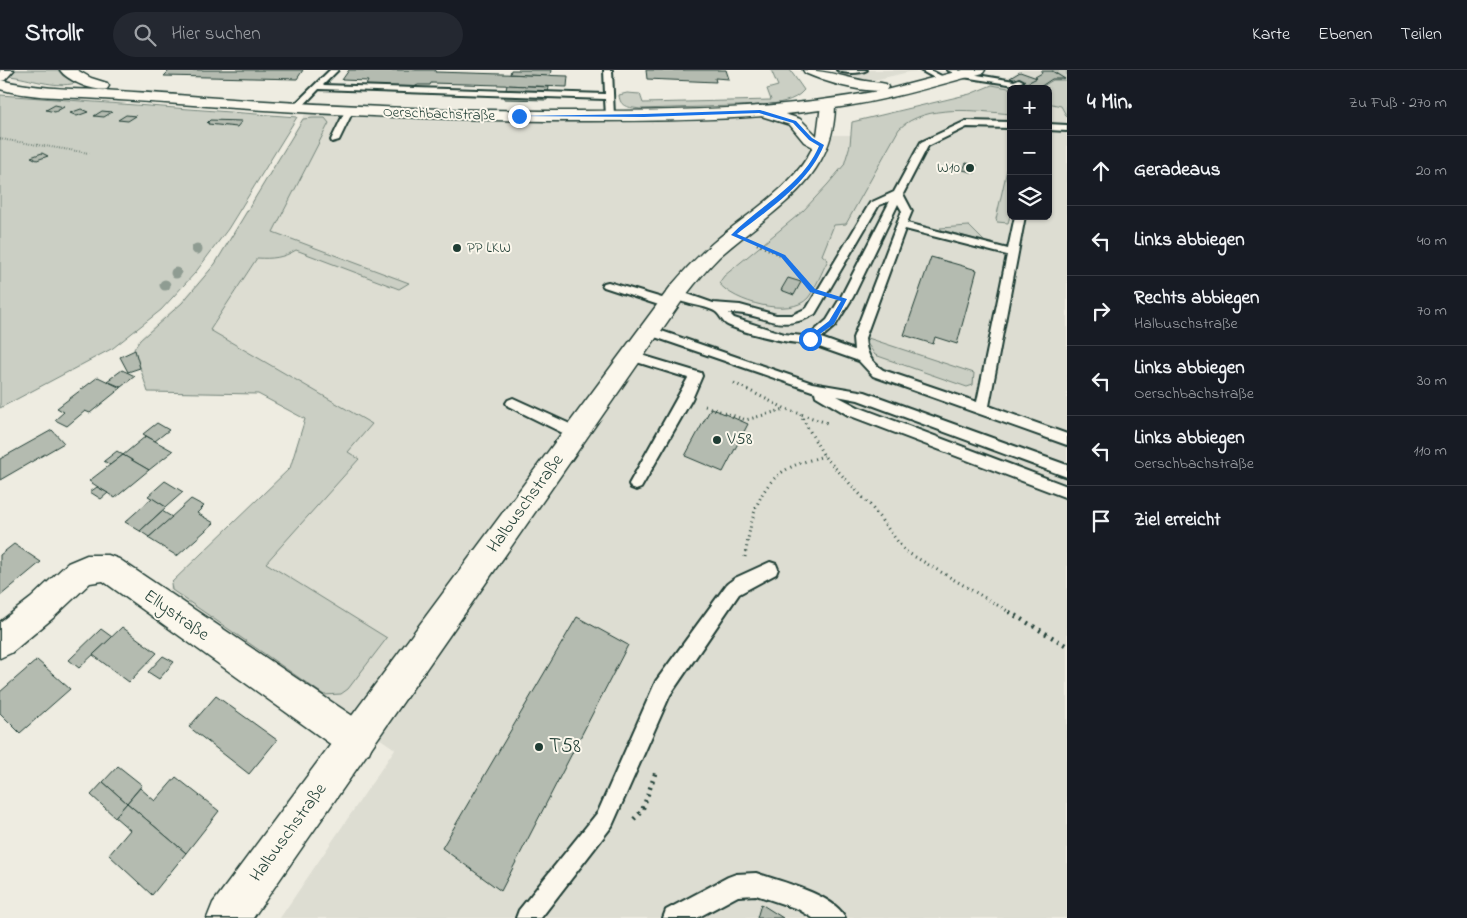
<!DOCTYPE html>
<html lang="de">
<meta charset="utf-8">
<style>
:root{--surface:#171b24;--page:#242831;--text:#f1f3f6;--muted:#9ea1a6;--line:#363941}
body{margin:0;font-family:"Indie Flower",sans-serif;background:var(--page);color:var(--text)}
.controls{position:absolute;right:15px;top:15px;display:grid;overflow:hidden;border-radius:8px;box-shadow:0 1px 4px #0004}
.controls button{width:45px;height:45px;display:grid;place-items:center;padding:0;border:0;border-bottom:1px solid var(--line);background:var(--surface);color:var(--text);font:25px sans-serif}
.stop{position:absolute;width:15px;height:15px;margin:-11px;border:4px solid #1a73e8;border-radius:50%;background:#fff}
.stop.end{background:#1a73e8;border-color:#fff;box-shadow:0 1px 5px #0008}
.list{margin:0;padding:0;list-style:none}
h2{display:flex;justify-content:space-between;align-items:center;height:65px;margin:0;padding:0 20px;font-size:21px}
h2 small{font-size:16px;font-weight:400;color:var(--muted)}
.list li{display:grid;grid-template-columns:32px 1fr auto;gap:15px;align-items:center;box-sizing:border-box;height:70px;padding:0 20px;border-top:1px solid var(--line)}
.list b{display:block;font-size:19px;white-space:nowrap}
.list p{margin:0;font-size:16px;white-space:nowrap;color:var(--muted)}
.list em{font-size:16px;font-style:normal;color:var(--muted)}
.icon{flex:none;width:28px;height:28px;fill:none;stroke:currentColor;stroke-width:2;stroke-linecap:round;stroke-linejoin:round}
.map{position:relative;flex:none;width:1067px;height:848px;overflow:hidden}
header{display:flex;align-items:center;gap:30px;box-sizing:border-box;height:70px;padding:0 25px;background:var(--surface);border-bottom:1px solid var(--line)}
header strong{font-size:24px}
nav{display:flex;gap:28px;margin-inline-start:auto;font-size:18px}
.search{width:350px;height:45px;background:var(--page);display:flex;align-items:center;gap:12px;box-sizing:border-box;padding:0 18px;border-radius:28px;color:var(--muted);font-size:19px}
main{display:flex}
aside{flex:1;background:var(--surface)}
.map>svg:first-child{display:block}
</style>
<header>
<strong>Strollr</strong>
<div class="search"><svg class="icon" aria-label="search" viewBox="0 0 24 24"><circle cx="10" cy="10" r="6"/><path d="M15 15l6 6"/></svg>Hier suchen</div>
<nav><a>Karte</a><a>Ebenen</a><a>Teilen</a></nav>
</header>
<main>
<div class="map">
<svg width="1067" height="848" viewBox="0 0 1067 848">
<rect width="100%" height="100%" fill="#eeece1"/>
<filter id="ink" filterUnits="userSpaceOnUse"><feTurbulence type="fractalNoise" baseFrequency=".02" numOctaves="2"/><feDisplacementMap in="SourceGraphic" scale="10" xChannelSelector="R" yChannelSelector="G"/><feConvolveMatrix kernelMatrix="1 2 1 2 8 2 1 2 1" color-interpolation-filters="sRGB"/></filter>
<g filter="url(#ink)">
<g fill="#ddddd2" fill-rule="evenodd">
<polygon points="833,0 931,0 909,2 870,11 849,8"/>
<path d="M1022 0H1067V848H280L395 679 168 524 171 513 290 398 305 349 258 324 148 322 134 279 138 270 180 233 214 194 305 44 512 51 670 50 761 47 788 55 796 65H852L974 23ZM1011 19H1048V146H1011Z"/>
</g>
<g fill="#cbcfc4" stroke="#75867c">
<path d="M16 0H58L63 6 76 13C54 19 30 8 9 6Z"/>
<path d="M771 0H790L804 20C794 32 778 33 764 35L640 39C629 37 620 38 619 25L627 23 640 24 643 33 771 30 767 19 778 16Z"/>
<polygon points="1052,0 1067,0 1067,47 1061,36 1048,33 1048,19 1038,19 1053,10 1065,10"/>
<path d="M992 15 1014 19H1011V44C977 41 926 33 899 59L846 154 834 155 822 185 828 190C822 201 816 218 808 228 790 248 733 232 719 213L724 206 803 141 828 114 844 95 850 75 852 52 970 24Z"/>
<polygon points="0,25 297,47 228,159 195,203 161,240 113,278 0,338"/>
<path d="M313 48H325L329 53 273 162 409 213 399 219 296 180C283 188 272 189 257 188L210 260 372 354 348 382 359 389 266 493 387 568 348 619 341 624 324 625 172 520 171 513 290 398 305 349 258 324 148 322 134 279 140 270 182 233 215 194 303 49Z"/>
<polygon points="1011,82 1011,142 1008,153 997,152 996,149"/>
<polygon points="969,156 985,172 942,160 940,158"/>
<polygon points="868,268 974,303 973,315 967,317 875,285 867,273"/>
</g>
<g fill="#b4bbb0" stroke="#1f3d34">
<polygon points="170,0 303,0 297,9 164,6"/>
<polygon points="349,0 436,0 435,2 568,6 567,17 431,13 430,15 418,15 412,18 370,16 366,15 368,11 342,10"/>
<polygon points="511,0 551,0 550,6 510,4"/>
<polygon points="646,0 726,0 729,9 715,8 716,12 647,9"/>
<polygon points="1041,1 1052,1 1065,9 1052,9 1037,19 1016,18 1042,3"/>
<polygon points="1020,2 1037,8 1027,13 1010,8"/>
<polygon points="507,15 549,17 547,30 504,29"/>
<polygon points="55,35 64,37 55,42 46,40"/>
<polygon points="81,39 88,42 77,46 70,43"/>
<polygon points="102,41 112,42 104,47 94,46"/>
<polygon points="126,45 136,46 128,51 118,50"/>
<polygon points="210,50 242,51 237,57 208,54 209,53 207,53"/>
<polygon points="42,83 48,86 37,90 31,87"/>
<polygon points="966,93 977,95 975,103 963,100"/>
<polygon points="931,187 977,200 957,274 935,267 933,274 904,265"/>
<polygon points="788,208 801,212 794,225 781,220"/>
<polygon points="135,280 140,298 128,302 120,287"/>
<polygon points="122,300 135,306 121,317 107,311"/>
<polygon points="98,307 121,318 90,343 85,341 67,356 55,350 64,342 57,338"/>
<polygon points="711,338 748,354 723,402 685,386"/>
<polygon points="157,353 169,360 155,371 143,364"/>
<polygon points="52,360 64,373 0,410 0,389"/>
<polygon points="146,366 173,381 149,400 123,385"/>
<polygon points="117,381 123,385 110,395 104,391"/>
<polygon points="123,385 149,400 115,428 89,411"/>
<polygon points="165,411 183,422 166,437 148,426"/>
<polygon points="97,417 108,423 101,429 90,422"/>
<polygon points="152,428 166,437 140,461 125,452"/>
<polygon points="191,429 204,436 197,443 214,453 177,486 148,468"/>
<polygon points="162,441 172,447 149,467 140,461"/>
<polygon points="14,474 41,492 0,526 0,485"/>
<polygon points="577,547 628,575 501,821 442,778"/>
<polygon points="122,557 157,583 129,612 93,585"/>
<polygon points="101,559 112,567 79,598 69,590"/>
<polygon points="163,586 174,592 159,609 148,602"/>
<polygon points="37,590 70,619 20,663 0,643 0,622"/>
<polygon points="216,626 277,670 249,704 189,657"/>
<polygon points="118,696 142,715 127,733 103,712"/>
<polygon points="176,707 219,741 186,783 127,733 140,718 155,731"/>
<polygon points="103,712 127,733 115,747 91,725"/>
<polygon points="127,733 186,783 152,825 109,785 130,760 115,747"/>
<polygon points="761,834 783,848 757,848"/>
</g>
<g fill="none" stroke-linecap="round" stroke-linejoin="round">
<g stroke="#1f3d34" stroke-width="4">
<g id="service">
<polygon points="330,0 338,0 323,15 605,24 604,0 612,0 614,46 610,48 606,46 605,29 319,19 299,40 293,40 293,36"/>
<path d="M837 0H867C860 4 844 4 837 0Z"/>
<polygon points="920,0 930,0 949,10 942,12"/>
<polygon points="947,0 958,0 965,3 1014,11 1019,9 1023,11 1015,15 963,7"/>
<polygon points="346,39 353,41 339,70 332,72 331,70"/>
<path d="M966 51 1011 52V58L967 57 928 76 903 124 912 141 907 153 1008 179 1015 146H1025L989 336 1067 364V375L873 306 859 291 808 273C795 276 737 261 726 254 722 251 720 245 716 242 705 234 680 236 670 224L676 220 713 233 740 235 776 245H792L807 238 870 133 894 122 921 72ZM890 131 841 227 827 250 812 263 803 266 784 264 734 248 729 243C765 242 777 265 815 244L879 135ZM898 134 902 141 853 268 854 280 821 268 835 256 853 227ZM905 159 1007 185 977 332 883 300C870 291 866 283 865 268Z"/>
<polygon points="1048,54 1067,55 1067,61 1048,60"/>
<polygon points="608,212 672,231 674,234 668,238 604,217 602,215 604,213"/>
<polygon points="650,257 812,313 865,322 1067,395 1067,407 858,330 837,326 858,337 1067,416 1067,428 848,345 816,326 815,322 646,264 644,261"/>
<polygon points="631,282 701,303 702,306 692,329 641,418 636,420 631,418 629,414 688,308 627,289 625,286"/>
<polygon points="513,328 581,359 583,363 581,367 576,368 571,367 508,336 506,333 508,330"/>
<polygon points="770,492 776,494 778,499 776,504 739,524 670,625 612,756 541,848 516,848 519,840 598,742 656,611 727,514 735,508"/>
<path d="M756 803C779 811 836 825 845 848H813L798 839 756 825 738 826 697 848H663L666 840 728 807 736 804Z"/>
</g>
</g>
<g stroke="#1f3d34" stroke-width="3">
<polygon id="minor" points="87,485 108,485 119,489 369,657 374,670 369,683 356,688 343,683 103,511 90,513 53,548 11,583 0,588 0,552 31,528 68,493"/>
</g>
<g stroke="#1f3d34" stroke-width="3">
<path id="tertiary" d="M828 31 833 32 835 35C835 111 769 142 719 187 707 199 696 212 686 225L253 848H207L213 833 671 216C686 198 702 182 720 167 753 140 794 116 813 77L804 72 790 55 755 44 752 41 755 38 760 36 800 49 817 66 821 35 823 32Z"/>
</g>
<g stroke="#1f3d34" stroke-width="3">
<path id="secondary" d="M803 0C830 0 853 11 881 13L886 14 888 17 886 20 963 0H985L983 3C932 17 881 32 828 39 751 50 668 51 590 51 457 51 325 45 193 35 156 32 120 30 84 28 56 27 27 27 0 19V10C33 18 67 19 101 20 135 22 169 24 203 27 328 36 453 41 578 41 678 41 779 40 878 21 853 20 828 13 805 3Z"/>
</g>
<g stroke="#1f3d34" stroke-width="3">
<g id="motorway">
<polygon points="0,0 14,0 5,10 0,11"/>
<path d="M60 0H77L91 8 107 13 109 16 107 19C94 22 68 11 60 0Z"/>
</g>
</g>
<polyline stroke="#1f3d34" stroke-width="2" stroke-dasharray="0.5 2" stroke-linecap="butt" points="0,69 89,83"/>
<polyline stroke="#1f3d34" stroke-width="2.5" stroke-dasharray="1 3" stroke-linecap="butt" points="757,174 783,186 805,211"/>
<g stroke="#1f3d34" stroke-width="3" stroke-dasharray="1 4" stroke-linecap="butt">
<polyline points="734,313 786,339 827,353"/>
<polyline points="705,336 746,350 785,339"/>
<polyline points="800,344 824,386 870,435 905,481 1011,543"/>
<path d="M745 487C750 456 755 419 784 401 796 393 811 390 824 386"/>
</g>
<g stroke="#1f3d34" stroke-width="4.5" stroke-dasharray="2 5" stroke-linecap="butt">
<polyline points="1009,542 1067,576"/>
<polyline points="634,749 642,741 656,701"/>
</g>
<use href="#service" fill="#fbf7ec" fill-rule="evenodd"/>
<use href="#minor" fill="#fbf7ec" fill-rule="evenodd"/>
<use href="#tertiary" fill="#fbf7ec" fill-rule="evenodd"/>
<use href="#secondary" fill="#fbf7ec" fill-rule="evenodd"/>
<use href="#motorway" fill="#fbf7ec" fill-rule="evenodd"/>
</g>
<g fill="#8f9c92">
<circle cx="197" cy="179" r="5.5"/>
<circle cx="176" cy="203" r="5.5"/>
<circle cx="165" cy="215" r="5.5"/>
</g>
</g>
<path fill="#1a73e8" d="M760 40 796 51 812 68 824 75C808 114 769 139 737 164L785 185 815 219 847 229 834 254 810 271 808 270V267L829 251 841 231 810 222 781 187 731 165C760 135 802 116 819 76L809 70 793 53 759 43 644 47 517 46 644 44Z"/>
<g fill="#1f3d34" stroke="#fbf7ec" stroke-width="2">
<circle cx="970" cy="98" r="5"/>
<circle cx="457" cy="178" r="5"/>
<circle cx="717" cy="370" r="5"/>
<circle cx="539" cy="677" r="5"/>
</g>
<g text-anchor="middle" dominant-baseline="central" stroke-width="4" stroke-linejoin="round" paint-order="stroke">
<g font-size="15" fill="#1f3d34" stroke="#fbf7ec">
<text transform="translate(439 44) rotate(2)">Oerschbachstraße</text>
</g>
<g font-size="15" fill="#1f3d34" stroke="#fbf7ec" text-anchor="end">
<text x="960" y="98">W10</text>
<text x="467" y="178" text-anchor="start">PP LKW</text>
</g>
<g font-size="18" fill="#1f3d34" stroke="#fbf7ec" text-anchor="start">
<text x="727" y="370">V58</text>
</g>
<g font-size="18" fill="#1f3d34" stroke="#fbf7ec">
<text transform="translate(526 434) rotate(-54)">Halbuschstraße</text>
<text transform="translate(176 546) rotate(35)">Ellystraße</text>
<text transform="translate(289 763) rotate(-54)">Halbuschstraße</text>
</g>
<g font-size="21" fill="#1f3d34" stroke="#fbf7ec" text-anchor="start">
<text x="549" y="677">T58</text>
</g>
</g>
</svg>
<div class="controls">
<button>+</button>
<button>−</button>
<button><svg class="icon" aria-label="layers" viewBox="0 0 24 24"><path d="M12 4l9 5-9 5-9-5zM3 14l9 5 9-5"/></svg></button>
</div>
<div class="stop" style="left:810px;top:269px"></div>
<div class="stop end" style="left:519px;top:46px"></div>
</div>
<aside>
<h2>4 Min.<small>Zu Fuß · 270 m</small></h2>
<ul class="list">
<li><svg class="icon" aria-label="ahead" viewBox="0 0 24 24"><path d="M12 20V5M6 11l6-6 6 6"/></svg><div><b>Geradeaus</b></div><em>20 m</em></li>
<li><svg class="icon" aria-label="left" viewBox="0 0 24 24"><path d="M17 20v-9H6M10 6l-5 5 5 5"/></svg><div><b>Links abbiegen</b></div><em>40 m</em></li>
<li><svg class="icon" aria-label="right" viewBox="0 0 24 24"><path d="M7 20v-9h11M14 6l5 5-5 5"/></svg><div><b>Rechts abbiegen</b><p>Halbuschstraße</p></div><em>70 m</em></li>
<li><svg class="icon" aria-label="left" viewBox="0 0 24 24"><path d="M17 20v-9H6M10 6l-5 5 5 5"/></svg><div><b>Links abbiegen</b><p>Oerschbachstraße</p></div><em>30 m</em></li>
<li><svg class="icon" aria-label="left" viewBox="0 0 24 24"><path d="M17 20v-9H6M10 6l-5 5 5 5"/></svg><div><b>Links abbiegen</b><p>Oerschbachstraße</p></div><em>110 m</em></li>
<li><svg class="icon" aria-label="arrive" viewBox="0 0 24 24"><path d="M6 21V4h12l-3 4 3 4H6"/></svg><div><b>Ziel erreicht</b></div></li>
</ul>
</aside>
</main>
